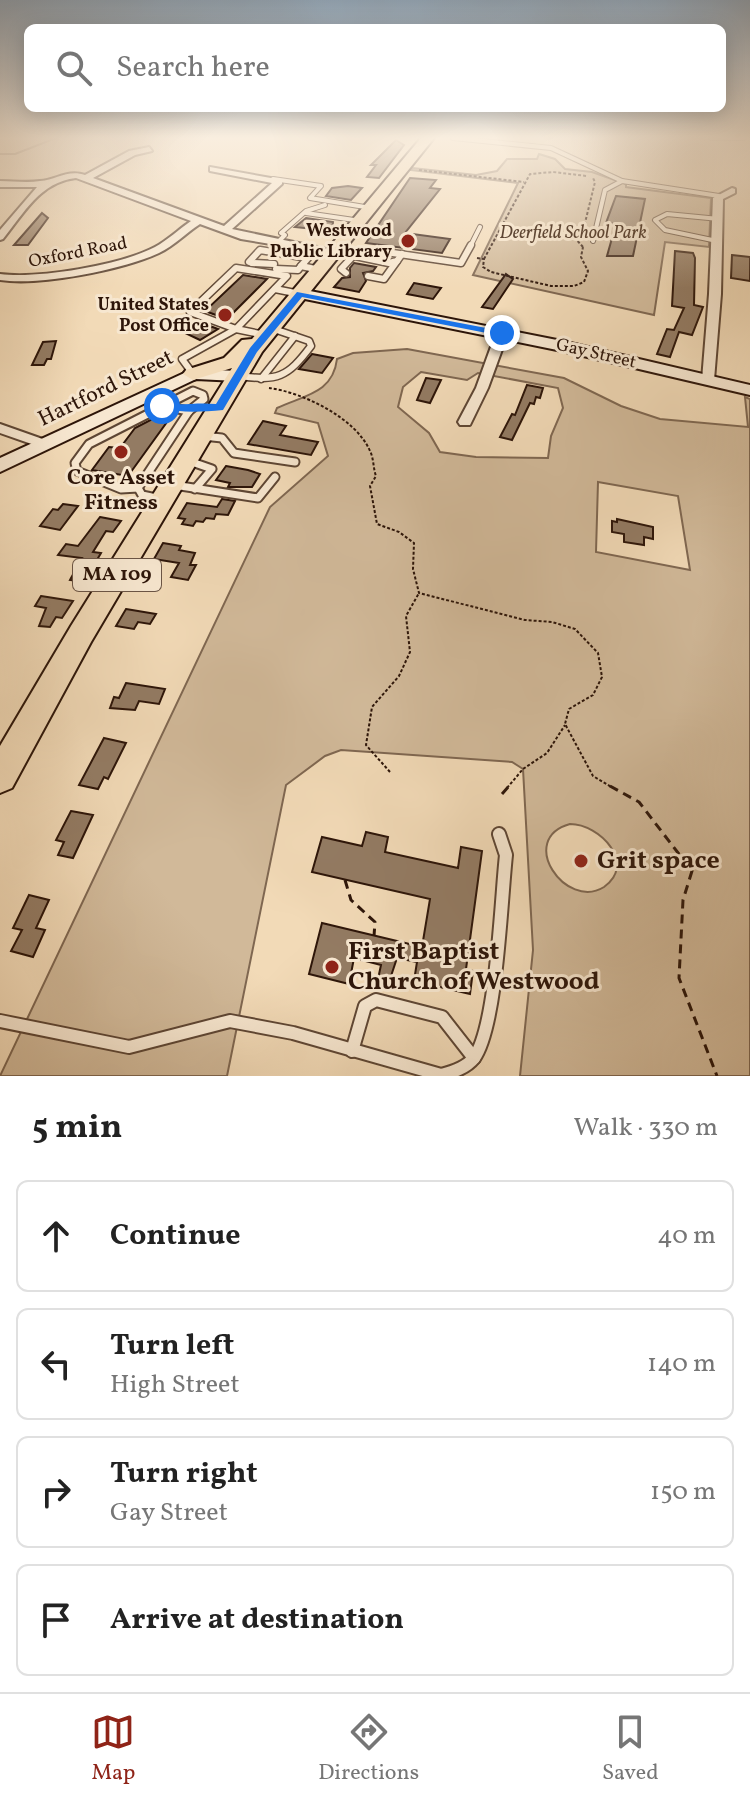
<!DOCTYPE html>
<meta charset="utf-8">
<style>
:root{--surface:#fff;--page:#f2f2f2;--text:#222;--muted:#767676;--line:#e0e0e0;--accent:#8f2418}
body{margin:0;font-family:Vollkorn,serif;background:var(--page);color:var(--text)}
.stop{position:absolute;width:24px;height:24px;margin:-18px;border:6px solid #1a73e8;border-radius:50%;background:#fff}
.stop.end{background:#1a73e8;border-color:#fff;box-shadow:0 2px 8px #0008}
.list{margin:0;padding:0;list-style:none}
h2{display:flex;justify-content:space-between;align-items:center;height:104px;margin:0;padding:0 32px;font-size:34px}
h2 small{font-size:26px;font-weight:400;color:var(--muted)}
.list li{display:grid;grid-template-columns:52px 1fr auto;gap:24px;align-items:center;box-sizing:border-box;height:112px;margin:0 16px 16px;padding:0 16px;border:2px solid var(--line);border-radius:12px}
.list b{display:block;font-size:30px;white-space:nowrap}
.list p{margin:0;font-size:26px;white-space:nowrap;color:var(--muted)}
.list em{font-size:26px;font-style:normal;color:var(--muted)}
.icon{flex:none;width:44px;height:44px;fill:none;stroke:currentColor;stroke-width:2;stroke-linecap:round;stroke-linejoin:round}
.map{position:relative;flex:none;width:750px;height:1076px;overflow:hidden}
.search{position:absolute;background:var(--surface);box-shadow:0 4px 20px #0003;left:24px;right:24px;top:24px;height:88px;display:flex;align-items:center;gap:20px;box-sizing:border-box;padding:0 28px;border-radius:12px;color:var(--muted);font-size:30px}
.sheet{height:616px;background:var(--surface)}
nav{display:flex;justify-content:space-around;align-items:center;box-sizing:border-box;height:112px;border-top:2px solid var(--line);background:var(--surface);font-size:22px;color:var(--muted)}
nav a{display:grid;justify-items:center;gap:4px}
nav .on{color:var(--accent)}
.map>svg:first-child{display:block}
</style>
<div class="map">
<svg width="750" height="1076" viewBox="0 0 750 1076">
<rect width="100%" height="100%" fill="#f2dab7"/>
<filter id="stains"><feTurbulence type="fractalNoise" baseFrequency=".0025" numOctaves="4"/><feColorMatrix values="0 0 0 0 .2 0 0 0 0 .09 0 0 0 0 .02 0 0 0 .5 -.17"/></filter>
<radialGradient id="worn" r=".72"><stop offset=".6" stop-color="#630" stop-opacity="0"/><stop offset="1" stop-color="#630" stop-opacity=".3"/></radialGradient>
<g fill="#d1b999" stroke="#7f6751" stroke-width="2" fill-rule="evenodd">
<polygon points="539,154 555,159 565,169 592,172 626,184 626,187 711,198 709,247 665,242 654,315 473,275 518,183 411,170 413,168 476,175 497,171 507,159 537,159"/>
<path d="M407 349 564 378 621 406 660 419 748 427 745 397 750 399V1076H520L533 950 523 769 512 762 341 750 325 756 286 785 227 1076H0L270 507 328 456 318 423 275 413 277 408C305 395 333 393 337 359L353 353ZM421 372 467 380 478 373 558 388 563 408 551 436 548 458 476 457 440 452 429 433 398 407 403 387ZM598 482 678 496 690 570 596 552ZM570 824C600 824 637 864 604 887 566 911 516 839 570 824Z"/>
</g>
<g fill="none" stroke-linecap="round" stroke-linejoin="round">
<polyline stroke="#7b634e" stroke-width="2" points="0,154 15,154 56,138"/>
</g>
<g fill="#937b63" stroke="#2d1509" stroke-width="2">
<polygon points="396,140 404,145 379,178 367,177 376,165 371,165"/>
<polygon points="410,178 436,180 430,188 440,189 405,233 450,239 442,253 366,243"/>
<polygon points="348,186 362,188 351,200 326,196 332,188"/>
<polygon points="616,196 645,199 633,256 607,256 616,224 606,223"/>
<polygon points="42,213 48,218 28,245 14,245"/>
<polygon points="306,218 333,222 332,231 295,227"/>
<polygon points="675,251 693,253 695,258 694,305 703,307 692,335 679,332 670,357 657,354 667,329 674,330 684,308 672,306"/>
<polygon points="732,255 750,257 750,281 731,278"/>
<polygon points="354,263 376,267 373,271 363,273 366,281 359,292 334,287 342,278 350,277 350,268"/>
<polygon points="506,274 513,279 493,309 482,307"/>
<polygon points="243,275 267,279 227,319 205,311"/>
<polygon points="414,283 441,288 433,299 407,294"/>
<polygon points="202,323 218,329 200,340 185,333"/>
<polygon points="56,341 51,359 47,359 44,365 32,365 43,342"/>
<polygon points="312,354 333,358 322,373 299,369"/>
<polygon points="426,378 441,380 430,403 417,400"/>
<polygon points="527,385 543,388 540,398 536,397 534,404 530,403 512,440 500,437 512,414 515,415"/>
<polygon points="162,414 172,415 128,476 92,470 109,447 120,448 135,428"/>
<polygon points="263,421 286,426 280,435 318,442 311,455 248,444"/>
<polygon points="226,466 248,470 260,474 252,487 228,487 230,483 216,480"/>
<polygon points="222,499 235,501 228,515 216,514 214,519 206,518 203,522 196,521 193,526 182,524 185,519 178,518 187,503 217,507"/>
<polygon points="63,504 78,506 60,530 40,526 53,509 58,510"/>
<polygon points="100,517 121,521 113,532 106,531 93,552 101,553 84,582 70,580 82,558 58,555 66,544 78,546"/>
<polygon points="617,519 653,527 653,539 644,537 644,545 624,542 624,534 612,532 612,521 617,522"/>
<polygon points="163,543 181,546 179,550 195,553 190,565 196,565 188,580 171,577 179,563 154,559"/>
<polygon points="41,596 73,601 62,618 56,617 50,627 39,626 46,608 35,606"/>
<polygon points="126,609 156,614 150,624 138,622 134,629 116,626"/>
<polygon points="126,683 165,689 159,704 139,701 135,710 110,708 114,697 119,698"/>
<polygon points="104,738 126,743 108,779 104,777 98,789 79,785"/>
<polygon points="71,811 93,815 73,858 58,855 64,842 56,840"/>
<polygon points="366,832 388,837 385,852 458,868 461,847 482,851 466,969 473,971 470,994 414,981 417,962 397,958 389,982 378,979 381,965 354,958 349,984 309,974 322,923 422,947 430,899 312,872 322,837 362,846"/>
<polygon points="29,895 49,900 36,928 45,930 33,957 11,951 22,930 13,928"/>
</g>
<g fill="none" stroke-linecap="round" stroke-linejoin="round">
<g stroke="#5e4634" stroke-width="6">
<g id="lane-far3">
<polyline points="453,138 551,148 622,181"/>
<polyline points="711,138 743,138"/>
<polyline points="273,179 321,186 310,198 371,208"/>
<polyline points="306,213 361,221"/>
<polyline points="593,241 605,190 622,181 719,196"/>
<polyline points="717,241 665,230 655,220 667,214 719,219"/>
<polyline points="277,243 285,235 281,233 306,211 325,205"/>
<polyline points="470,247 480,227"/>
</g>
</g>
<g stroke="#5e4634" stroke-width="9">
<g id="lane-far2">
<polyline points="336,252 389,263 397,261 402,254"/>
<polyline points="374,257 386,252 461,263 471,245"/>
<polyline points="252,263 249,262 260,250 308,258 301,266"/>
<polyline points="252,263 274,264"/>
<polygon points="236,268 287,276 236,329 190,312"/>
<polyline points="276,269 298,270 301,266 320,270"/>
<polyline points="346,273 341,269 355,254"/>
<polyline points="368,276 384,279 397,261"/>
<polyline points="275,289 300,294"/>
<polyline points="236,329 265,335"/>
<polyline points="193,374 182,359 236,329"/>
<path d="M238 376C278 381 287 378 311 346L309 341 271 328"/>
<polyline points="261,379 295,336"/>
</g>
</g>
<g stroke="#5e4634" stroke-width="11">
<g id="lane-far1">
<polygon points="193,391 203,395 204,399 189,411 138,488 121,489 77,471 75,463 89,444"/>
<polyline points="162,406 189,411"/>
<polyline points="203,436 222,438 234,453 295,462"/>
<polyline points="189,461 212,469 195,489"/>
<polyline points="174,485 258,498 275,477"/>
<polyline points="138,488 142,495 161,499"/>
</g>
</g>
<g stroke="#5e4634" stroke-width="16">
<g id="lane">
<path d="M0 1021 129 1047 230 1021 293 1033 441 1075C453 1072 466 1068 474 1058 497 1026 501 899 506 855L499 834"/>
<polyline points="352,1051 365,1006 376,1000 442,1017 474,1058"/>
</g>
</g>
<g stroke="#5e4634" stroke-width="4">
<g id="street">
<path d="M149 147 152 151 135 155 93 178 224 226 272 183 210 171V167L282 180V184L232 229 341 252 336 255 241 239 200 224C186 233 174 246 159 253 122 270 40 286 0 280V274C38 279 121 265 155 247 168 240 179 229 191 221L76 178C40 182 24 213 3 239L0 240V230L37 187H0V181C13 181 27 183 40 181 56 180 68 169 85 175L129 151Z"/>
<polygon points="732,188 735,189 735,193 723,199 721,294 714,380 708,384 702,380 709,294 713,198"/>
<polygon points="502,329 508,333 488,388 470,425 460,425 458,422 476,388 496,333"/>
<polygon points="0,424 51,442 53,445 46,449 0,433"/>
</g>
</g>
<g stroke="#2d1509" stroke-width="4">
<g id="secondary">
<polygon points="300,289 562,341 750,385 750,395 562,351 295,297 295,291"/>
<polygon points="193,369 237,371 246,376 237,381 196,379 0,472 0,458"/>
</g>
</g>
<g stroke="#2d1509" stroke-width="4">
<polygon id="primary" points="421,138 434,138 262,352 91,642 12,788 0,793 0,746 71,626 232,368 193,380 183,374 186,370 224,358 242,340 252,339"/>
</g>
<g stroke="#2d1509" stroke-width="2" stroke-dasharray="3 2" stroke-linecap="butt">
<polyline points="419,170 524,182"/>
<polyline points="583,247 574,237 584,227 595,182 593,178"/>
<polyline points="477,258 484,259 483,267 491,272 551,286 574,286 584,282 588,271 581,257 583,247"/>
<polyline points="484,259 530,174 553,172 587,176"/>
<path d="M269 388C302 392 356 418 370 451 374 459 373 468 376 476L370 486 377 524 399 532 414 543 413 569 419 593 525 620 552 622 575 629 598 653 602 677 593 695 569 709 565 724 593 776 613 788"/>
<polyline points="390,772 366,745 372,707 399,676 410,652 406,616 419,593"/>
<polyline points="507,788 523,769 547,753 565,725"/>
</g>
<g stroke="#2d1509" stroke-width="3" stroke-dasharray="9 6" stroke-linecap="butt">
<polyline points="610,786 639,802 692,871 683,900 679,978 717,1076"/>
<polyline points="502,794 509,786"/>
<polyline points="345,880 351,900 375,922 374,936"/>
</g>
<use href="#lane-far3" stroke="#f7e7d0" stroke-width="4"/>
<use href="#lane-far2" stroke="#f7e7d0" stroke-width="6"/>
<use href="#lane-far1" stroke="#f7e7d0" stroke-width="7"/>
<use href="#lane" stroke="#f7e7d0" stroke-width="12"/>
<use href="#street" fill="#f7e7d0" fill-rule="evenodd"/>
<use href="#secondary" fill="#f7e7d0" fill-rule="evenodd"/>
<use href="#primary" fill="#f2dab7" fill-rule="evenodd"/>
</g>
<linearGradient id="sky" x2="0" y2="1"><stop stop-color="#91a8bd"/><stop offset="0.48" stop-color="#f9eedf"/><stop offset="1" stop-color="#f9eedf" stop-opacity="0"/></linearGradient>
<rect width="750" height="288" fill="url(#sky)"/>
<path fill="#1a73e8" d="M297 292 502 331 507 333 502 336 302 297 257 352 223 410C200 412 182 413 159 408L157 406 162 403C182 406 196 402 216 404L250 348Z"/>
<g fill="#8f2418" stroke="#f7e7d0" stroke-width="3">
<circle cx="408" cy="241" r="8"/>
<circle cx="225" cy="315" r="8"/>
<circle cx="121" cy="452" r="8"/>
<circle cx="581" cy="861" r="8"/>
<circle cx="332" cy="967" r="8"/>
</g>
<g text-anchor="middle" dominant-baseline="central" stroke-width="6" stroke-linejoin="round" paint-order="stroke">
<g font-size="18" font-weight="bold" fill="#2d1509" stroke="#f7e7d0" text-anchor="end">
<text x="392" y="231">Westwood<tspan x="392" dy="21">Public Library</tspan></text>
<text x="209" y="305">United States<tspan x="209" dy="21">Post Office</tspan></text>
</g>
<g font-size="18" font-style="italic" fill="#5e4634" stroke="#f7e7d0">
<text x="573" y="233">Deerfield School Park</text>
</g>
<g font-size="18" fill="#2d1509" stroke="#f7e7d0">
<text transform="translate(78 253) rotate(-11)">Oxford Road</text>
<text transform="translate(596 354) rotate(13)">Gay Street</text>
</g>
<rect fill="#f7e7d0" stroke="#6a5445" stroke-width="2" x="73" y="559" width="88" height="32" rx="6"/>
<g font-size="20" font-weight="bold" fill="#2d1509">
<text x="117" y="575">MA 109</text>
</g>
<g font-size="22" fill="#2d1509" stroke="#f7e7d0">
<text transform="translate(106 389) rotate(-26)">Hartford Street</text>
</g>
<g font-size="22" font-weight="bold" fill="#2d1509" stroke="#f7e7d0">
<text x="121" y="478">Core Asset<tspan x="121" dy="25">Fitness</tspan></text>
</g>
<g font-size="26" font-weight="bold" fill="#2d1509" stroke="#f7e7d0" text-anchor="start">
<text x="597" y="861">Grit space</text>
<text x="348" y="952">First Baptist<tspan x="348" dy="30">Church of Westwood</tspan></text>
</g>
</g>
<rect width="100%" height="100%" filter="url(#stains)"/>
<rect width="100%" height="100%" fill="url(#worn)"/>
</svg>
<div class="stop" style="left:162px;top:406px"></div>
<div class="stop end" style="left:502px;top:333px"></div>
<div class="search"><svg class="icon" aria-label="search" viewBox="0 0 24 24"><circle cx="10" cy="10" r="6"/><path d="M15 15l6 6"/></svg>Search here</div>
</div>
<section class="sheet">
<h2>5 min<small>Walk · 330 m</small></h2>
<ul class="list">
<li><svg class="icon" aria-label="ahead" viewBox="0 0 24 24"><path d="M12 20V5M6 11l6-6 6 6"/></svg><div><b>Continue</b></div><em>40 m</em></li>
<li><svg class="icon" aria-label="left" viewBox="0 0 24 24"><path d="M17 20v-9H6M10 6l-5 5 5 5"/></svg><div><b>Turn left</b><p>High Street</p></div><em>140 m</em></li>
<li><svg class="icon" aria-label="right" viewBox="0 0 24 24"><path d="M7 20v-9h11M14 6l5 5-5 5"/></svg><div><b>Turn right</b><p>Gay Street</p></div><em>150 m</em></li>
<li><svg class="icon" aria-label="arrive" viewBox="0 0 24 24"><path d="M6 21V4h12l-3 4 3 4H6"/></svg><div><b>Arrive at destination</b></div></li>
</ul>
</section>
<nav>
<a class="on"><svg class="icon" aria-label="map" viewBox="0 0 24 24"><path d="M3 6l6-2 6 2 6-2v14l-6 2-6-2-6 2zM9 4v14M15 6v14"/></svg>Map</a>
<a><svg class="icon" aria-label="directions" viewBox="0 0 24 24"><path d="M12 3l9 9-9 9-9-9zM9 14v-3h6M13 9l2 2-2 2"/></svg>Directions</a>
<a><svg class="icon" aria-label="saved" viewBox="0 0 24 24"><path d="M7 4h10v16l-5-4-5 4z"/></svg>Saved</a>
</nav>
